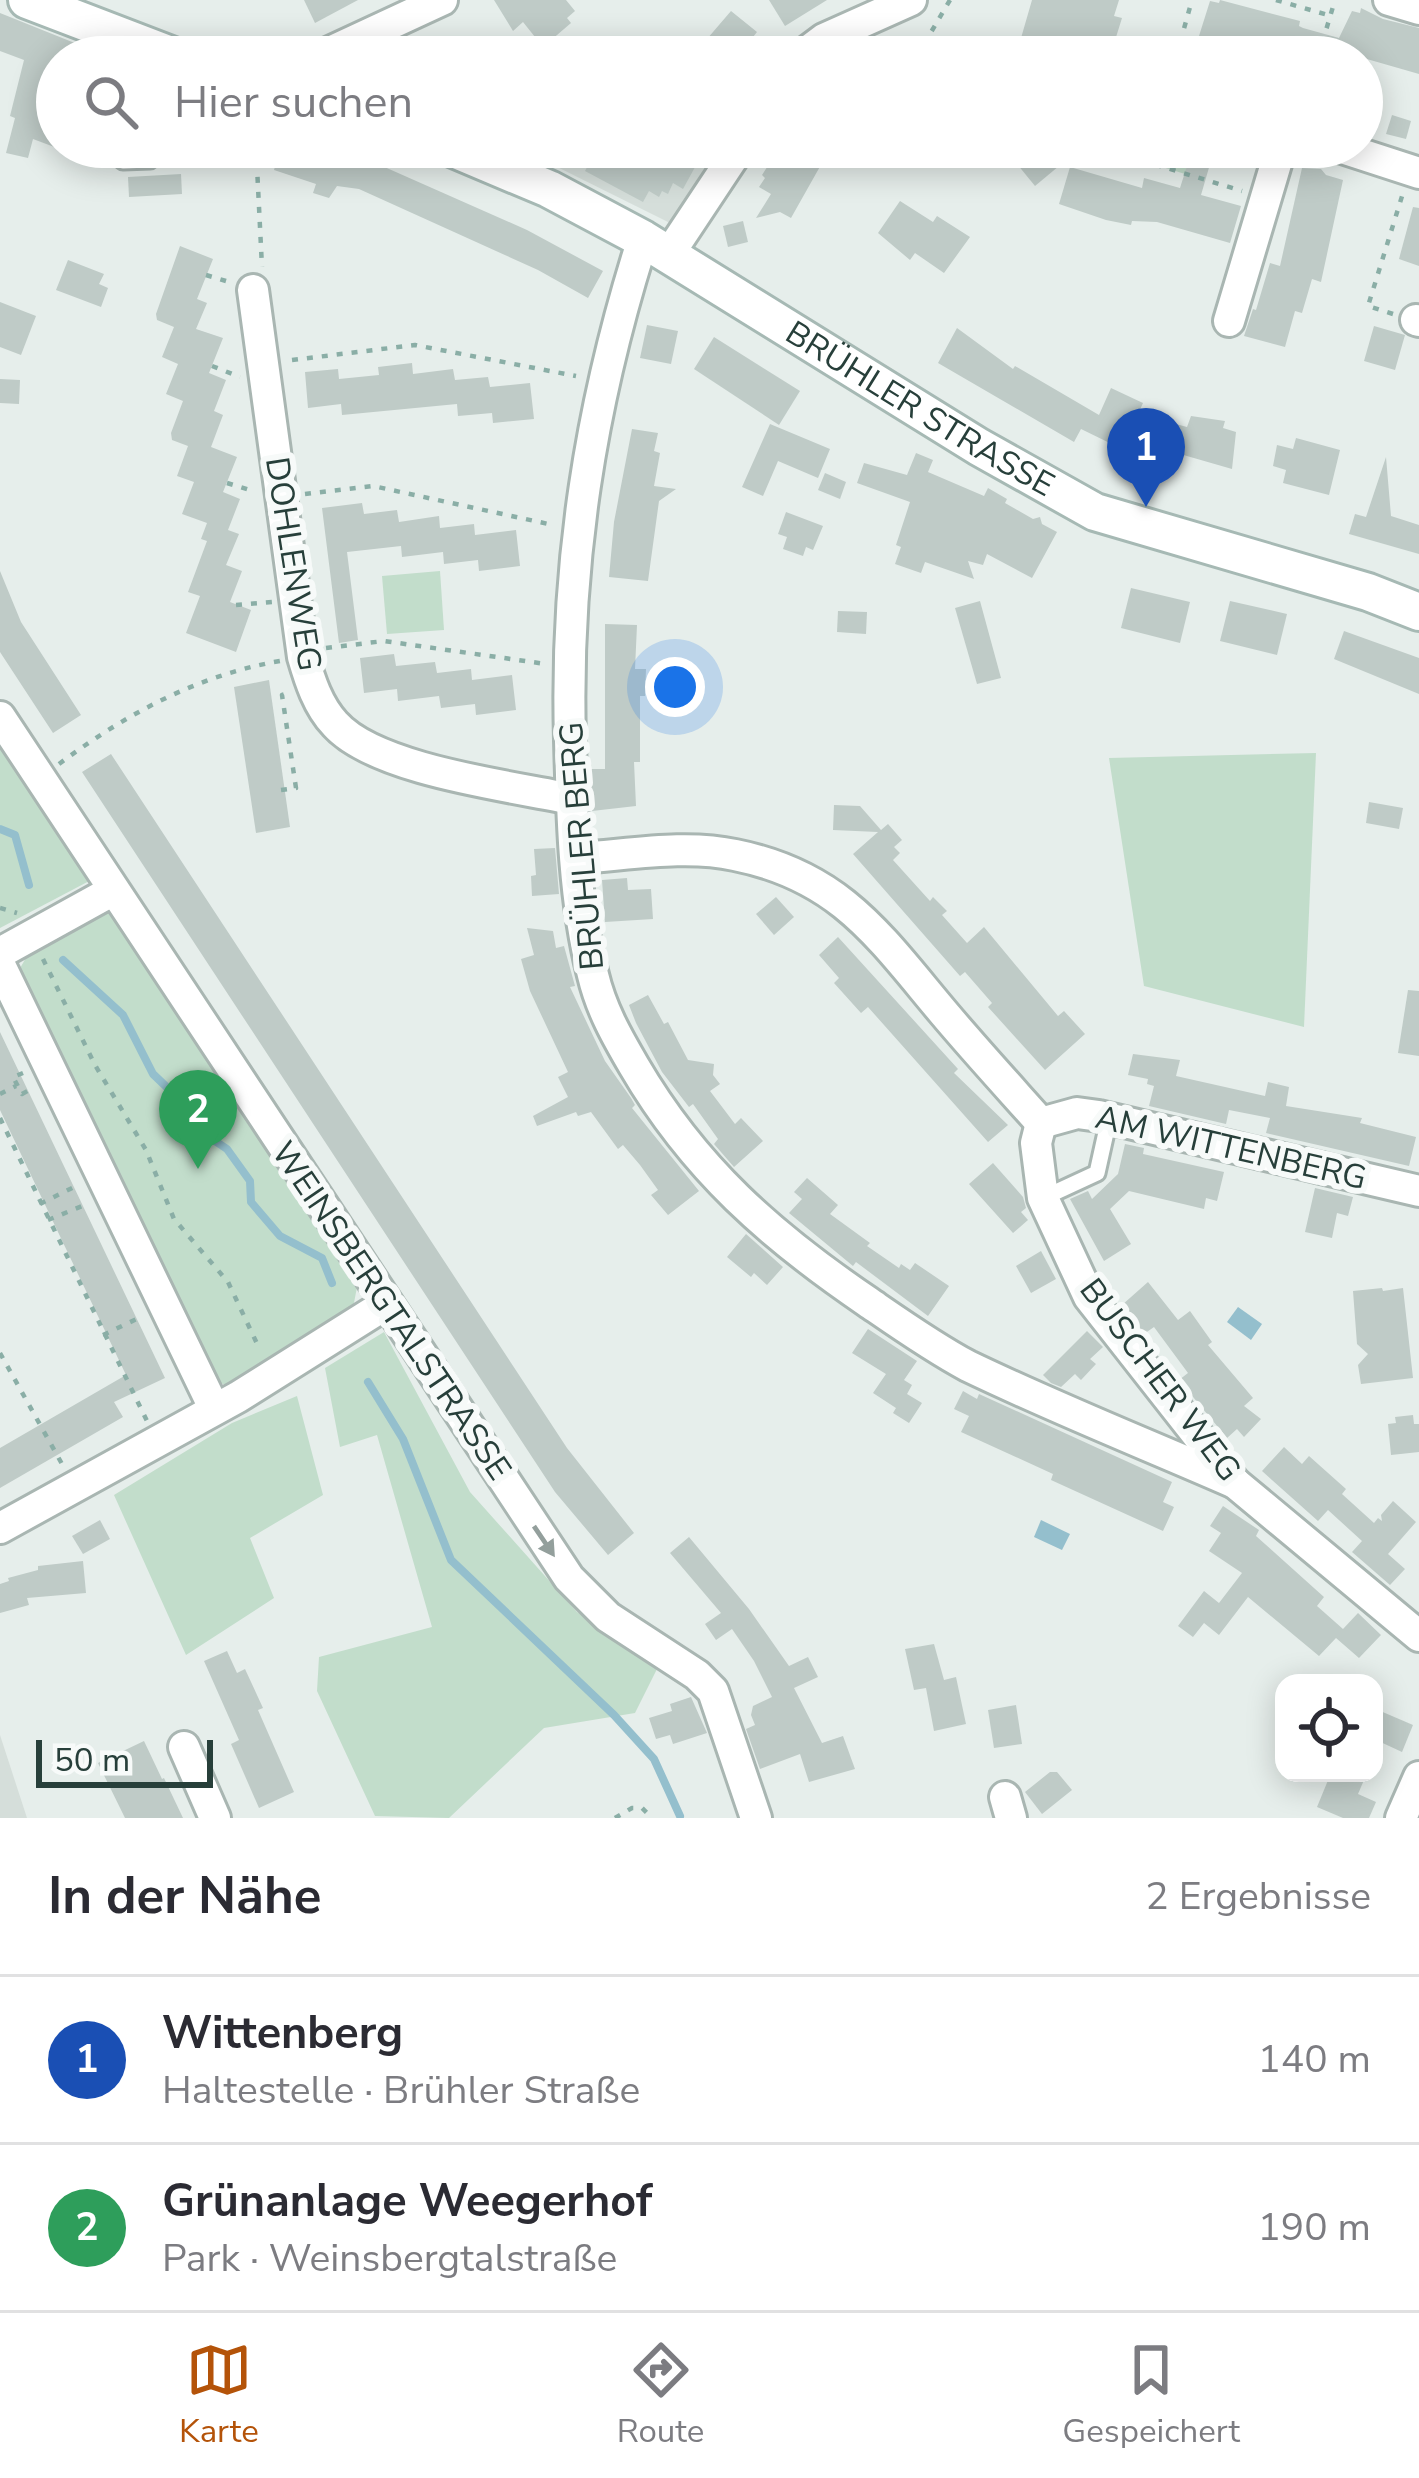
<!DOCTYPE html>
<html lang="de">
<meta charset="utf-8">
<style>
:root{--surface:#fff;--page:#f2f2f3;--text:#2b2b33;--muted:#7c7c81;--line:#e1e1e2;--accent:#b45309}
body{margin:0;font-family:"Nunito Sans",sans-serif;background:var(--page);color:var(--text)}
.controls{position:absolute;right:36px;bottom:36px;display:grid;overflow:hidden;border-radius:24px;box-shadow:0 6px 30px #0003}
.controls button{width:108px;height:108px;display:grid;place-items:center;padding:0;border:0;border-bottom:3px solid var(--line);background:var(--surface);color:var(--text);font:60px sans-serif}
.scale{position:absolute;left:36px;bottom:30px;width:177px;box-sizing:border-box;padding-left:12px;border:6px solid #273f3a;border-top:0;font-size:33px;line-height:42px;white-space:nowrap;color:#273f3a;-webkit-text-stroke:9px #f7faf9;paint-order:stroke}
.you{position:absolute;left:675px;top:687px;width:42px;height:42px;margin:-30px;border:9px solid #fff;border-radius:50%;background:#1a73e8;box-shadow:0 0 0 18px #1a73e833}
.badge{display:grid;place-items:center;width:78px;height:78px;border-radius:50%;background:var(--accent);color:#fff;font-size:39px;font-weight:700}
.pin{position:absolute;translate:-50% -99px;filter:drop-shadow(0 3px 6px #0008)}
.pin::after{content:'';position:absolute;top:63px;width:42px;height:36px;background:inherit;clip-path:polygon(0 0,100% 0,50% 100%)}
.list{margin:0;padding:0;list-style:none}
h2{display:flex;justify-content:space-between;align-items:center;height:156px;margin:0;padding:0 48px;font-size:51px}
h2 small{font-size:39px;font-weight:400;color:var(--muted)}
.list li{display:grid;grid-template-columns:78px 1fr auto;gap:36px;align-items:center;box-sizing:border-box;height:168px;padding:0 48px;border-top:3px solid var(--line)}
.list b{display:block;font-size:45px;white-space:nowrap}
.list p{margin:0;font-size:39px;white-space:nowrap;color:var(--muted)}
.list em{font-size:39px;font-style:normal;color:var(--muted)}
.icon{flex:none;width:66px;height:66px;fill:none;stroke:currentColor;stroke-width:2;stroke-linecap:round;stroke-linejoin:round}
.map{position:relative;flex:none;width:1419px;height:1818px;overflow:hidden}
.search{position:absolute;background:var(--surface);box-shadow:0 6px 30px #0003;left:36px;right:36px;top:36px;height:132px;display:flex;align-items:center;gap:30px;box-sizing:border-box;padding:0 42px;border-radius:66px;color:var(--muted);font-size:45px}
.sheet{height:492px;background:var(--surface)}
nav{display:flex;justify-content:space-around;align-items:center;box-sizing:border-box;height:168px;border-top:3px solid var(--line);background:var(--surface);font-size:33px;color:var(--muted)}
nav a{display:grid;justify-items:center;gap:6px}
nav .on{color:var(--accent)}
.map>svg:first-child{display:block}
</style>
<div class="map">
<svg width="1419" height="1818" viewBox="0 0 1419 1818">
<rect width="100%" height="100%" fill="#e6eeeb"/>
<g fill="#d5deda">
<polygon points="517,147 718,147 670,223"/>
<polygon points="0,1735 27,1818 28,1818 0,1818"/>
</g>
<g fill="#c2ddcb">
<polygon points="1098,147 1193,147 1185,174"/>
<polygon points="440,571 444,630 387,634 382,576"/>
<polygon points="0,734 93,879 0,928"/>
<polygon points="1316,753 1304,1027 1144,986 1109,758"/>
<polygon points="100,911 111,912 358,1282 353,1308 225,1385 208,1377 61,1056 21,979 19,970 27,956"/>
<polygon points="384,1332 470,1492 577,1612 659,1665 635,1713 544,1728 449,1818 375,1816 317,1691 319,1657 432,1627 377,1435 340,1447 325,1368"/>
<polygon points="297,1396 323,1495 250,1538 274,1598 186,1655 114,1495 232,1423"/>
</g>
<g fill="#94bfcd">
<polygon points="1238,1307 1262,1324 1251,1340 1227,1322"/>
<polygon points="1041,1520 1070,1534 1062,1550 1034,1537"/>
</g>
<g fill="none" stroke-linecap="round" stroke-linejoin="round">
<g stroke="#94bfcd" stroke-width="8">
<polyline points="0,829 15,835 29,885"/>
<polyline points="63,960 123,1015 153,1074 177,1097 197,1129 227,1149 250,1181 251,1202 280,1236 322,1258 332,1283"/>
<polyline points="368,1382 403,1439 451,1560 614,1715 654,1759 680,1816"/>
</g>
</g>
<g fill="#bfcbc7">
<polygon points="304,0 358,0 315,23"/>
<polygon points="494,0 566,0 575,11 567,18 571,23 543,47 523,22 513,31"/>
<polygon points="769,0 827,0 785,26"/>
<polygon points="1032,0 1119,0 1114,16 1122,18 1112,50 1099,46 1096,57 1034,57 1017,52"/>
<polygon points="1220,0 1300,21 1299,26 1303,28 1339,38 1352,11 1360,13 1361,8 1383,19 1419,28 1419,74 1339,51 1338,56 1268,57 1199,36 1210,1 1219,3"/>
<polygon points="731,11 757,32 753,37 755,57 715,57 701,46"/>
<polygon points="0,13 107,56 57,57 57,75 49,71 39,116 57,122 57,148 33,139 28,158 6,153 15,118 10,116 24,60 0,51"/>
<polygon points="1392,115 1411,121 1406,139 1386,134"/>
<polygon points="281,147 308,147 380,165 527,230 603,271 588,298 538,270 359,189 337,186 329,198 313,193 316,184 274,170"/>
<polygon points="598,147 706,147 683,189 673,183 668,194 662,191 659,197 649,191 643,202 585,171"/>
<polygon points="780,147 831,147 791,218 780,212 756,218 771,194 759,187 765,178 762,175"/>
<polygon points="1003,147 1054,147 1065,161 1035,186"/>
<polygon points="1193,147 1215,147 1201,195 1241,206 1230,243 1157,222 1132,221 1131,225 1106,220 1059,204 1070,167 1142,188 1144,178 1180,188"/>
<polygon points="1302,168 1321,169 1326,175 1343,180 1321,282 1312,279 1302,313 1295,311 1285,347 1244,336 1253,309 1256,310 1270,263 1280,266"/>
<polygon points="181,174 182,194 129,197 128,177"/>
<polygon points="900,201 933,222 937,216 970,237 944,273 915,253 910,260 878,233"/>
<polygon points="1413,207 1419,208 1419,266 1399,259"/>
<polygon points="743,221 748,242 728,247 723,226"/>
<polygon points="180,246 213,259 197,299 207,303 196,329 223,338 209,373 226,380 214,411 223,415 211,447 237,457 223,492 240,499 228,530 239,534 226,565 242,571 230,602 251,610 236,652 186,633 200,596 188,592 207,541 201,539 207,523 182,514 194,482 177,476 188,446 172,440 171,433 183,401 166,394 178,364 162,357 174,327 157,320 156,314"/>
<polygon points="68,260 104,274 99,284 108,288 101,307 56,290"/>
<polygon points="0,302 36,316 21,355 0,347"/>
<polygon points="647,325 678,331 671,364 640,358"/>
<polygon points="1374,326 1405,335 1395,370 1364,361"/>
<polygon points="957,328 1013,369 1015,366 1099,415 1111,388 1143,403 1138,414 1187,427 1191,416 1225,421 1223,428 1236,432 1232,469 1180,454 1177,464 1122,449 1081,429 1074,442 938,363"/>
<polygon points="714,337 800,391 779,425 694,369"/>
<polygon points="412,363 413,374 453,369 455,380 488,377 490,387 530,383 534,419 493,423 492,413 458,416 457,404 342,415 341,404 308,408 305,372 338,369 339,379 379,375 378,367"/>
<polygon points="0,379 20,380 19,404 0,403"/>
<polygon points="770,424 830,449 818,478 778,461 763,496 742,487"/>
<polygon points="632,429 658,433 654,451 660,453 654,486 676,489 659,501 648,581 609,577 614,522"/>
<polygon points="1296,438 1340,450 1329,495 1283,483 1286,470 1273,466 1277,445 1293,449"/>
<polygon points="916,453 933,460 928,472 984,496 988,488 1007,499 1005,503 1033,519 1040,517 1042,524 1057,532 1032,578 987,554 983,565 968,561 974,579 925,562 921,573 895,564 901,547 896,545 910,502 857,483 864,463 907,475"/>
<polygon points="1386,457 1391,516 1419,525 1419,554 1349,534 1355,514 1366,517"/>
<polygon points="825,473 846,482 840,499 818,490"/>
<polygon points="362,503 364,514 397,510 399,522 439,516 440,528 474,524 475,535 516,530 520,566 479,571 478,560 444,564 443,552 402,557 401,546 347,552 358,640 339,643 322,508"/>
<polygon points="786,512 823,526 813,550 806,547 803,556 783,549 787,537 778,534"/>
<polygon points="0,571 21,622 81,715 53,733 0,652"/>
<polygon points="1131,588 1190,602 1180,643 1121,628"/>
<polygon points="980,601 1001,678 977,684 955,608"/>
<polygon points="1230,601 1287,614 1277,655 1220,641"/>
<polygon points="838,611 867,612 866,634 837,632"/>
<polygon points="605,624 637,625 635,669 646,669 645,696 640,696 640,762 634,762 636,806 592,811 590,769 605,769"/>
<polygon points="1344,631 1419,658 1419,694 1334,659"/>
<polygon points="394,654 396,666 435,662 437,673 471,669 472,680 512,675 516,710 476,715 475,704 441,708 439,696 398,701 397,689 364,693 360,658"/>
<polygon points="269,680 290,827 256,833 234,687"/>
<polygon points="111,754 567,1448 634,1533 608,1555 555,1492 82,772"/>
<polygon points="1369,802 1403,808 1399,829 1366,823"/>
<polygon points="834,805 860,806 881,830 888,824 902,840 894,847 900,853 893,860 930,901 933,897 947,911 942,915 967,943 984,927 1058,1016 1064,1011 1085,1034 1045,1070 988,1007 992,1003 965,972 960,976 853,854 878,832 833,830"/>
<polygon points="555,848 559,894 532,896 531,876 536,875 534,849"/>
<polygon points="627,878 628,890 651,889 653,919 605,922 602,880"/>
<polygon points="776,897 794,917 774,935 756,914"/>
<polygon points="527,928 553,931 556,948 564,946 575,986 570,987 605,1061 631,1098 635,1105 632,1108 699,1191 668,1215 651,1195 658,1190 640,1165 623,1145 618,1149 591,1112 578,1116 576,1112 537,1126 533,1116 568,1097 558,1077 568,1072 530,991 521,959 534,955"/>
<polygon points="838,937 958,1069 954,1073 1008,1125 988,1142 868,1007 861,1013 834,983 839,978 819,955"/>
<polygon points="1408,990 1419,991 1419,1056 1398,1053"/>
<polygon points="648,995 664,1024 668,1022 688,1060 714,1064 713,1075 720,1084 710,1091 735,1124 741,1118 763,1141 734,1167 714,1144 718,1139 693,1104 689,1107 662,1072 636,1023 629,1005"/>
<polygon points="0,1032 165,1378 114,1402 123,1417 0,1488 0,1448 126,1375 0,1110"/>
<polygon points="1133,1054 1180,1060 1176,1076 1265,1096 1268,1082 1289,1087 1286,1106 1362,1118 1360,1123 1416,1137 1409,1166 1266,1133 1270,1118 1229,1110 1226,1124 1149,1106 1154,1086 1147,1084 1148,1079 1128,1075"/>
<polygon points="1125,1144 1144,1148 1143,1154 1224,1172 1217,1201 1206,1198 1204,1209 1129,1191 1110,1209 1131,1244 1104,1261 1070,1199 1088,1191 1092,1199 1118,1174"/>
<polygon points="993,1163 1023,1197 1026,1208 1021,1212 1028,1220 1013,1233 969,1184"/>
<polygon points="807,1178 838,1205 830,1214 870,1243 867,1246 899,1268 901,1264 910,1270 915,1263 949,1286 928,1316 856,1262 853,1266 789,1213 802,1199 794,1192"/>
<polygon points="1315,1188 1353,1197 1348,1216 1337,1213 1332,1238 1305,1232"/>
<polygon points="746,1234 783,1267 767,1285 754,1273 751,1277 727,1257"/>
<polygon points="1041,1251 1056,1279 1031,1293 1016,1266"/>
<polygon points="1148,1282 1178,1320 1190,1311 1212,1342 1208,1345 1253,1398 1244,1406 1261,1419 1244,1437 1237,1429 1227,1438 1179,1380 1188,1373 1154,1327 1144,1334 1122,1305"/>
<polygon points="1382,1288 1383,1291 1403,1288 1413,1378 1361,1384 1358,1365 1368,1354 1357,1344 1353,1291"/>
<polygon points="868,1329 917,1361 904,1380 912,1385 907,1394 922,1403 909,1423 893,1413 896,1408 873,1393 886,1374 852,1353"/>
<polygon points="1087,1331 1103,1347 1090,1359 1096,1364 1081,1380 1075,1374 1061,1387 1051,1383 1043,1375"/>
<polygon points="963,1391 977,1399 979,1394 1172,1482 1163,1502 1174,1507 1163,1531 1051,1480 1053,1474 961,1432 969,1416 954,1409"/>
<polygon points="1413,1415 1414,1424 1419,1424 1419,1452 1391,1455 1388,1424 1396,1423 1395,1417"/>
<polygon points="1284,1447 1302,1464 1309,1456 1346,1489 1342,1494 1374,1523 1378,1518 1382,1521 1381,1515 1393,1501 1416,1522 1388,1554 1405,1569 1390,1585 1352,1552 1362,1541 1328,1510 1318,1521 1262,1471"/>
<polygon points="1223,1506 1259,1530 1256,1536 1324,1597 1317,1606 1343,1629 1358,1613 1381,1635 1359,1658 1336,1638 1319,1656 1248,1597 1219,1635 1204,1623 1193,1637 1178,1626 1204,1591 1219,1603 1242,1573 1209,1551 1221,1533 1210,1526"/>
<polygon points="100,1520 110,1539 83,1554 72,1536"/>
<polygon points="689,1537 749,1609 789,1666 808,1657 818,1677 794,1688 822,1743 843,1736 855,1769 809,1782 800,1754 760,1769 746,1729 755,1725 751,1715 753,1706 772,1697 754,1661 732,1629 716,1640 705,1624 721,1613 670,1553"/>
<polygon points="83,1561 86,1593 27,1598 29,1605 0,1613 0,1584 9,1581 8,1578 38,1570 38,1566"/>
<polygon points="934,1644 944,1680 956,1677 966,1724 934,1731 926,1688 914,1690 905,1649"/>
<polygon points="227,1651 237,1673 245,1669 263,1708 258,1710 294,1792 259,1808 231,1744 239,1740 204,1661"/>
<polygon points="691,1697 707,1733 673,1744 670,1735 656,1739 649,1718 672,1711 670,1704"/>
<polygon points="1016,1705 1022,1744 994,1748 988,1710"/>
<polygon points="1378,1710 1413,1725 1402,1752 1374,1739"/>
<polygon points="144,1741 162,1779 164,1778 183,1818 125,1818 98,1763"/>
<polygon points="1050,1772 1057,1772 1072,1790 1042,1814 1025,1792"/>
<polygon points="1331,1773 1367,1773 1358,1794 1376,1802 1369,1818 1343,1818 1317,1807"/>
</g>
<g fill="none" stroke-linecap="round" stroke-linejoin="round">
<g stroke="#a9b6b2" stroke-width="21">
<g id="lane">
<polyline points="123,161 150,160 149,147"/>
<polyline points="1043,1198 1097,1173 1109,1119"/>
</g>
</g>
<g stroke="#a9b6b2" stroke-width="36">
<g id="street">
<polyline points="1389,0 1419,9"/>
<polyline points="319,57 442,0"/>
<polyline points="800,57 824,39 911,0"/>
<polyline points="1339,147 1419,173"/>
<path d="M643 239C590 405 565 567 570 740 572 817 574 901 593 975 601 1009 617 1037 634 1066 694 1169 771 1236 868 1302 900 1324 934 1348 968 1366 1055 1408 1146 1444 1235 1483"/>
<polyline points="669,254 740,147"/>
<path d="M253 290 303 657C310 681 318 706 335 724 376 770 510 786 572 799"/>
<polyline points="1416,320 1419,321"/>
<polyline points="1229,321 1281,147"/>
<polyline points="0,717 569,1578 608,1617 697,1675 713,1691 756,1818"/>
<path d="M578 858C628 855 685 844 735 855 840 876 879 936 943 1012 975 1050 1008 1086 1041 1123L1077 1113 1099 1116 1419 1191"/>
<polyline points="0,953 112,891"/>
<polyline points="0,965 214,1408"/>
<polyline points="1041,1123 1036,1143 1043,1198 1089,1297 1235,1483 1419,1636"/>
<polyline points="0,1528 238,1397 386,1304"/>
<polyline points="184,1747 215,1818"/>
<polyline points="1005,1797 1011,1818"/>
<polyline points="1401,1818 1419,1777"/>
</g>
</g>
<g stroke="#a6b9b4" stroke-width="42">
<g id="secondary">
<polyline points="27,0 176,57"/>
<path id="s1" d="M449 147 549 189 643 239 979 447 1095 512 1368 592 1419 612"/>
</g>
</g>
<g stroke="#8aaea6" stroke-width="4.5" stroke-dasharray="6 9" stroke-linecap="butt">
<polyline points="950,0 927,39 966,57"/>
<polyline points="1276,0 1328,15"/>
<polyline points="203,48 232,57"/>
<polyline points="1176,57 1192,0"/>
<polyline points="1318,57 1335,0"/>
<polyline points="256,147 262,267"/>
<polyline points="402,147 423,156"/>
<polyline points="1098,147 1242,191"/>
<polyline points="206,275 226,281"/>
<polyline points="1393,314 1368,306 1403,193"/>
<polyline points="292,360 415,345 576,376"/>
<polyline points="212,366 240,377"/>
<polyline points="227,483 253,491"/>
<polyline points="305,494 373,486 553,525"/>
<polyline points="236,605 272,602"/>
<polyline points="326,648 384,641 546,664"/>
<path d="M59 764C126 714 198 675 280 661"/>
<polyline points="281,790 296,788 282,695 289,693"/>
<polyline points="0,908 17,913"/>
<polyline points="43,959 95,1065 146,1150 174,1219 228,1282 260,1350"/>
<polyline points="23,1073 13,1077 22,1094 33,1088"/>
<polyline points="0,1094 16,1086"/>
<polyline points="0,1118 147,1421"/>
<polyline points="40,1204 78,1185"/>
<polyline points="48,1220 87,1204"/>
<polyline points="103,1335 141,1317"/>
<polyline points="0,1353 62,1464"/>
<polyline points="615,1818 632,1808 642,1808 652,1818"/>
</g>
<use href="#lane" stroke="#fff" stroke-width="15"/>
<use href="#street" stroke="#fff" stroke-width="30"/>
<use href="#secondary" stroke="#fff" stroke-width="36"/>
</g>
<defs><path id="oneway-solid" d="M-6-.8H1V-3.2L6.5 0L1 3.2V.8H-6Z" transform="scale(3)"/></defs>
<use fill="#939f9c" href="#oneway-solid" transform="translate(544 1541) rotate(56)"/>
<g text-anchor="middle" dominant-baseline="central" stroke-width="12" stroke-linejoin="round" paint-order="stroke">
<g font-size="33" fill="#273f3a" stroke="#f7faf9">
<text stroke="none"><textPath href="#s1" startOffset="540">BRÜHLER STRASSE</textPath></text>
<text transform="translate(293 564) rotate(81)">DOHLENWEG</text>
<text transform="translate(582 846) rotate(-95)">BRÜHLER BERG</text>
<text transform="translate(1231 1148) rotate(13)">AM WITTENBERG</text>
<text transform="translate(391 1311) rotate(56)">WEINSBERGTALSTRASSE</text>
<text transform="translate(1160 1380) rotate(53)">BUSCHER WEG</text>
</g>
</g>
</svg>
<div class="controls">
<button><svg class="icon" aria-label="locate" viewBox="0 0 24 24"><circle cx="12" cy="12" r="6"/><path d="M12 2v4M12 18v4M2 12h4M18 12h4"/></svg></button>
</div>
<div class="scale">50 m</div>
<div class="you"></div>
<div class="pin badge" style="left:1146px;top:507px;background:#1a4fb4">1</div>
<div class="pin badge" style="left:198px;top:1169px;background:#2e9e5b">2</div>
<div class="search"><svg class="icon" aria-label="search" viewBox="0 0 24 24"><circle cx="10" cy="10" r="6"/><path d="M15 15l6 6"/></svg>Hier suchen</div>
</div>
<section class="sheet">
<h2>In der Nähe<small>2 Ergebnisse</small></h2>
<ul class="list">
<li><span class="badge" style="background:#1a4fb4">1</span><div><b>Wittenberg</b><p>Haltestelle · Brühler Straße</p></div><em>140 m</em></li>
<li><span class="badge" style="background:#2e9e5b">2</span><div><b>Grünanlage Weegerhof</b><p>Park · Weinsbergtalstraße</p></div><em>190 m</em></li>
</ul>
</section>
<nav>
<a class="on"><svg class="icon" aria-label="map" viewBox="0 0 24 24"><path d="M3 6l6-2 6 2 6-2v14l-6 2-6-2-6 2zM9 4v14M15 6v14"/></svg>Karte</a>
<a><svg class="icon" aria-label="directions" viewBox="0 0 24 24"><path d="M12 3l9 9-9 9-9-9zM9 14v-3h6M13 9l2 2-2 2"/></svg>Route</a>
<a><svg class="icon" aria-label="saved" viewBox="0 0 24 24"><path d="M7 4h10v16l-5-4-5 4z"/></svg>Gespeichert</a>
</nav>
